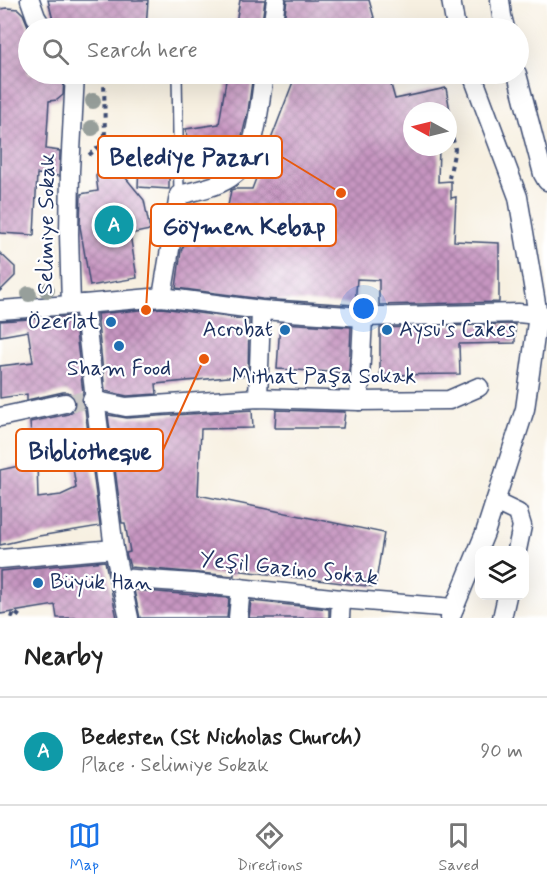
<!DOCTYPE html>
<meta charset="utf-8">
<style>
:root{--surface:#fff;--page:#f6f6f6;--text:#222;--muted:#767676;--line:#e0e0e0;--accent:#1a73e8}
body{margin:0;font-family:Mynerve,sans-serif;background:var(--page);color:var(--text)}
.controls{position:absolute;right:18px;bottom:18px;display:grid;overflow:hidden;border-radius:12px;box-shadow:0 6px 24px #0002}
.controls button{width:54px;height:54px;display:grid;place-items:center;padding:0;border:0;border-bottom:2px solid var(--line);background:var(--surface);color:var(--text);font:30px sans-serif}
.compass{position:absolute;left:403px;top:102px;width:54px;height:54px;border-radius:50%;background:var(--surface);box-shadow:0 6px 24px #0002;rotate:277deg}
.you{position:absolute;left:364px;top:309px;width:21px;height:21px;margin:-15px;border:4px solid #fff;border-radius:50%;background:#1a73e8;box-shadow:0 0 0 9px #1a73e833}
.badge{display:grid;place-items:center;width:39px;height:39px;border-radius:50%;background:var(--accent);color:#fff;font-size:20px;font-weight:700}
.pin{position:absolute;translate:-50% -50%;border:3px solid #fff;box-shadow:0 2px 6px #0006}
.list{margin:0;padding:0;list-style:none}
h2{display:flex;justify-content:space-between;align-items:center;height:78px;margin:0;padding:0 24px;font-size:26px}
h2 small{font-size:20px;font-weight:400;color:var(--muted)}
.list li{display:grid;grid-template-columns:39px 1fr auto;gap:18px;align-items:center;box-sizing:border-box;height:108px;padding:0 24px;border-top:2px solid var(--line)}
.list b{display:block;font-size:22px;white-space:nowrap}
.list p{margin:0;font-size:20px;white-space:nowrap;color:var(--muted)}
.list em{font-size:20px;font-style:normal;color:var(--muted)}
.icon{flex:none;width:33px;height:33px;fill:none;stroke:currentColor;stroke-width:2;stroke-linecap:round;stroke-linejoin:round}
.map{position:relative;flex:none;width:547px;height:618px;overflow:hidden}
.search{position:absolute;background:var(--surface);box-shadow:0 6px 24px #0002;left:18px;right:18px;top:18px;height:66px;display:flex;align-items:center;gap:15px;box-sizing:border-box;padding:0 21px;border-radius:33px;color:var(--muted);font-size:22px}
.sheet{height:186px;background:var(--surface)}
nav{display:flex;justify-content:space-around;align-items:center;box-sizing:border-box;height:84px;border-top:2px solid var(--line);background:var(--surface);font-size:16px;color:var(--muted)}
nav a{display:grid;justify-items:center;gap:3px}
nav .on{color:var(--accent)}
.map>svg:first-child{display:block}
</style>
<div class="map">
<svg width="547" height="618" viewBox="0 0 547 618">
<defs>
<pattern id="building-cross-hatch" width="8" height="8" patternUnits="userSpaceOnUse" patternTransform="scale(1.5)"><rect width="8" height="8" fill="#c796c1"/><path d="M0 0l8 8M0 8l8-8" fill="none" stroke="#a17ba0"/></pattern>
</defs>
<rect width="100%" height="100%" fill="#fff"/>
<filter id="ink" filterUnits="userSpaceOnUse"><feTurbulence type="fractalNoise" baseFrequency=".0167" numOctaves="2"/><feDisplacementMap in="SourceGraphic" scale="12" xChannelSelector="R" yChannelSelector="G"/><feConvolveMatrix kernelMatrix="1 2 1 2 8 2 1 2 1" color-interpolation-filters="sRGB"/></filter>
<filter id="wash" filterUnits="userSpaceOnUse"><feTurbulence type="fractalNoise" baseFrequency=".008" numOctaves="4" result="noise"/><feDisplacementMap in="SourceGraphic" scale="24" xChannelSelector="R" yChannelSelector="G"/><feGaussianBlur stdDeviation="1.35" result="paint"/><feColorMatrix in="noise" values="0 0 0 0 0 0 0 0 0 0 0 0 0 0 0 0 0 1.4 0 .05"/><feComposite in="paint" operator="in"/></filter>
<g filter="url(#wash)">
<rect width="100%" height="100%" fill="#f7f0e1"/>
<g id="blocks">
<g fill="url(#building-cross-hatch)">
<polygon points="48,0 148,0 146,28 55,28"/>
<polygon points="240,0 265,0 261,28 235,28"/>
<polygon points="287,0 369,0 377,28 283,28"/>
<polygon points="7,8 18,9 23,14 28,26 28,74 64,74 63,95 57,100 49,101 46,149 60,151 59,176 37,174 34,235 0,233 0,9"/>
<polygon points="227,74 253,74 248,111 241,140 232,160 223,169 219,171 185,176 185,165 191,165 186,129 219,124"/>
<polygon points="296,74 388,74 395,99 446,88 450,111 412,111 412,147 439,147 438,182 451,181 451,198 456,197 454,241 499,243 499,302 379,305 379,280 357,279 355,305 262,299 176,288 181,251 202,206 228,206 231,190 234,189 252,189"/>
<polygon points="139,163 172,164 172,178 169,178 169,189 138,187"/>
<polygon points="105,165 111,165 116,166 144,200 150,230 130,234 137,278 90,286 80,226 81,194 98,191 96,176 101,167"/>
<polygon points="0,253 15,267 15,276 0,291"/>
<polygon points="162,308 249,320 248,375 156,384 157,394 127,396 105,391 97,314"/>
<polygon points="74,316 83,393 81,398 81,403 85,409 100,526 39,536 0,545 0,470 37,462 38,498 61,495 76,488 70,448 33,455 30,422 68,414 73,411 76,406 76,401 73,395 68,392 63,392 27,400 27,394 0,398 0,366 33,362 28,331 0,336 0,321"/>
<polygon points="280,323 351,327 349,373 277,369"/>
<polygon points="515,324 515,343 459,344 460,374 380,375 380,328"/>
<polygon points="252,410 253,428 201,429 198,495 384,533 375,587 234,570 234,576 130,567 126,553 130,552 125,523 122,523 108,415 127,418"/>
<polygon points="276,410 345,412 343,428 275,428"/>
<polygon points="105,561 117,618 57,618 55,605 0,614 0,571"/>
<polygon points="134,590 229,598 227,618 140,618"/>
<polygon points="251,601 329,609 329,618 249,618"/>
</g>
</g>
</g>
<g filter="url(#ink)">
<use href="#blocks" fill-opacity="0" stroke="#3c4c72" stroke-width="1.5"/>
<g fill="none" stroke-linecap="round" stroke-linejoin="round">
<polyline stroke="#cbc9c7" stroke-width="18" stroke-dasharray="18 9" stroke-linecap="butt" points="65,403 92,400"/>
<g stroke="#3c4c72" stroke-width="12">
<polyline id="lane" points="177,74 179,195"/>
</g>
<g stroke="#3c4c72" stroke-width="21">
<g id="street">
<polyline points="30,0 36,17 43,28"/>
<polyline points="451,0 456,28"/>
<polyline points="500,0 502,16 505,28"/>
<polyline points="272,28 276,0"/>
<polyline points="517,74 543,174 547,181"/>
<path d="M162 297 179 195C197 190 220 187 235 174 256 157 260 100 264 74"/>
<polyline points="84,304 95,399 114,549 129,618"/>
<polyline points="71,305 69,234 70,171 75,74"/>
<polyline points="0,310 84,304 162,297 261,310 363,317 518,313 547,316"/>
<polyline points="258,398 261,310"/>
<polyline points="92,400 126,407 258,398 359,401 449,400 479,387"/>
<polyline points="359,401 363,317"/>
<polyline points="0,417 65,403"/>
<polyline points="495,502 518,513 522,526 517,550"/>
<polyline points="0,559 114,549"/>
<polyline points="119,578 193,583 341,599 454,608"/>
<polyline points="238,618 241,588"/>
<polyline points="340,618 341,599"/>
<polyline points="450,618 485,533 525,409 538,315 518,197 472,74"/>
<polyline points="502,618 507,596"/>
</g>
</g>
<g stroke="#3c4c72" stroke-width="4" stroke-dasharray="4.5 4.5" stroke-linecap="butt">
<polyline points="89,155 105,142 104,74"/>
<polyline points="449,178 455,149 450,125"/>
<polyline points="12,618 14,612 22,618"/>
</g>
<use href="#lane" stroke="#fff" stroke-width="9"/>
<use href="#street" stroke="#fff" stroke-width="18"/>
</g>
<g fill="#979f9b">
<circle cx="93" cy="101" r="8"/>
<circle cx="92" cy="128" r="8"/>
<circle cx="47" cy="290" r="8"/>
<circle cx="29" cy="294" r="8"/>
</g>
</g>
<g fill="#1f6fb2" stroke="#fff" stroke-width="2">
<circle cx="111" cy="322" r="6"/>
<circle cx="285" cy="330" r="6"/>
<circle cx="387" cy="330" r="6"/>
<circle cx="119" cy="346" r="6"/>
<circle cx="38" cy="583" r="6"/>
</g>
<g text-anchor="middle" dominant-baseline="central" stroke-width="4.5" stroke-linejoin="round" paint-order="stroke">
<g font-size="22" fill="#1b2f5e" stroke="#fff">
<text transform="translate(47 224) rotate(-89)">Selimiye Sokak</text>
<text x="324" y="377">Mithat Paşa Sokak</text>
<text transform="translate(289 569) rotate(6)">Yeşil Gazino Sokak</text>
</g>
<g font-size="22" fill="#1b2f5e" stroke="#fff" text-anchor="end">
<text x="99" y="322">Özerlat</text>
<text x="273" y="330">Acrobat</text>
<text x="399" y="330" text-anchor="start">Aysu's Cakes</text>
<text x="119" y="369" text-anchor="middle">Sham Food</text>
<text x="50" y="583" text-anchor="start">Büyük Han</text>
</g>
</g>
<path fill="none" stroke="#e8590c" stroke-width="2" d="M341 193L282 157M146 310L151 225M204 359L163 450"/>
<g fill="#e8590c" stroke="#fff" stroke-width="2">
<circle cx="341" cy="193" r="6"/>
<circle cx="146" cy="310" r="6"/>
<circle cx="204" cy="359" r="6"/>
</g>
<g fill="#fff" stroke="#e8590c" stroke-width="2">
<rect x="98" y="136" width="184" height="42" rx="6"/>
<rect x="151" y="204" width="185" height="42" rx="6"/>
<rect x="16" y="429" width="147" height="42" rx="6"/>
</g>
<g font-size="24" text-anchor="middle" font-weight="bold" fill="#1b2f5e">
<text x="190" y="165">Belediye Pazarı</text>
<text x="244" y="234">Göymen Kebap</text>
<text x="90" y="459">Bibliotheque</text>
</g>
</svg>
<div class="controls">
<button><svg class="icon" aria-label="layers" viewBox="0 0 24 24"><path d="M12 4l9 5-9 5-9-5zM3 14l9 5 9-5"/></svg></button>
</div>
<svg class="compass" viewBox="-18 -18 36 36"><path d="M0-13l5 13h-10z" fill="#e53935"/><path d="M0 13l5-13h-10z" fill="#767676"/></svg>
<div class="you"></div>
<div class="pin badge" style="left:114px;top:225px;background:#0f9aa8">A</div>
<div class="search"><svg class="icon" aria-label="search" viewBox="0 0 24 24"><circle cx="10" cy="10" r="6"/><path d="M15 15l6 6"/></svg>Search here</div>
</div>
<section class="sheet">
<h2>Nearby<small></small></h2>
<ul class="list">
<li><span class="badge" style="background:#0f9aa8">A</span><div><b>Bedesten (St Nicholas Church)</b><p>Place · Selimiye Sokak</p></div><em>90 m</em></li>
</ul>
</section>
<nav>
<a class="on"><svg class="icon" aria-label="map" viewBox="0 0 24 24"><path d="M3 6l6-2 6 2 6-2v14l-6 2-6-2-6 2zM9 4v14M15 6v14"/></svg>Map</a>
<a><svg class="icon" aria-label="directions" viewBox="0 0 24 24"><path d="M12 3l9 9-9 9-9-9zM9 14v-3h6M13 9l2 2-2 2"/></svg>Directions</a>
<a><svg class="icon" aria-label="saved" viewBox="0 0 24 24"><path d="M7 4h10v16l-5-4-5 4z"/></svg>Saved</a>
</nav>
